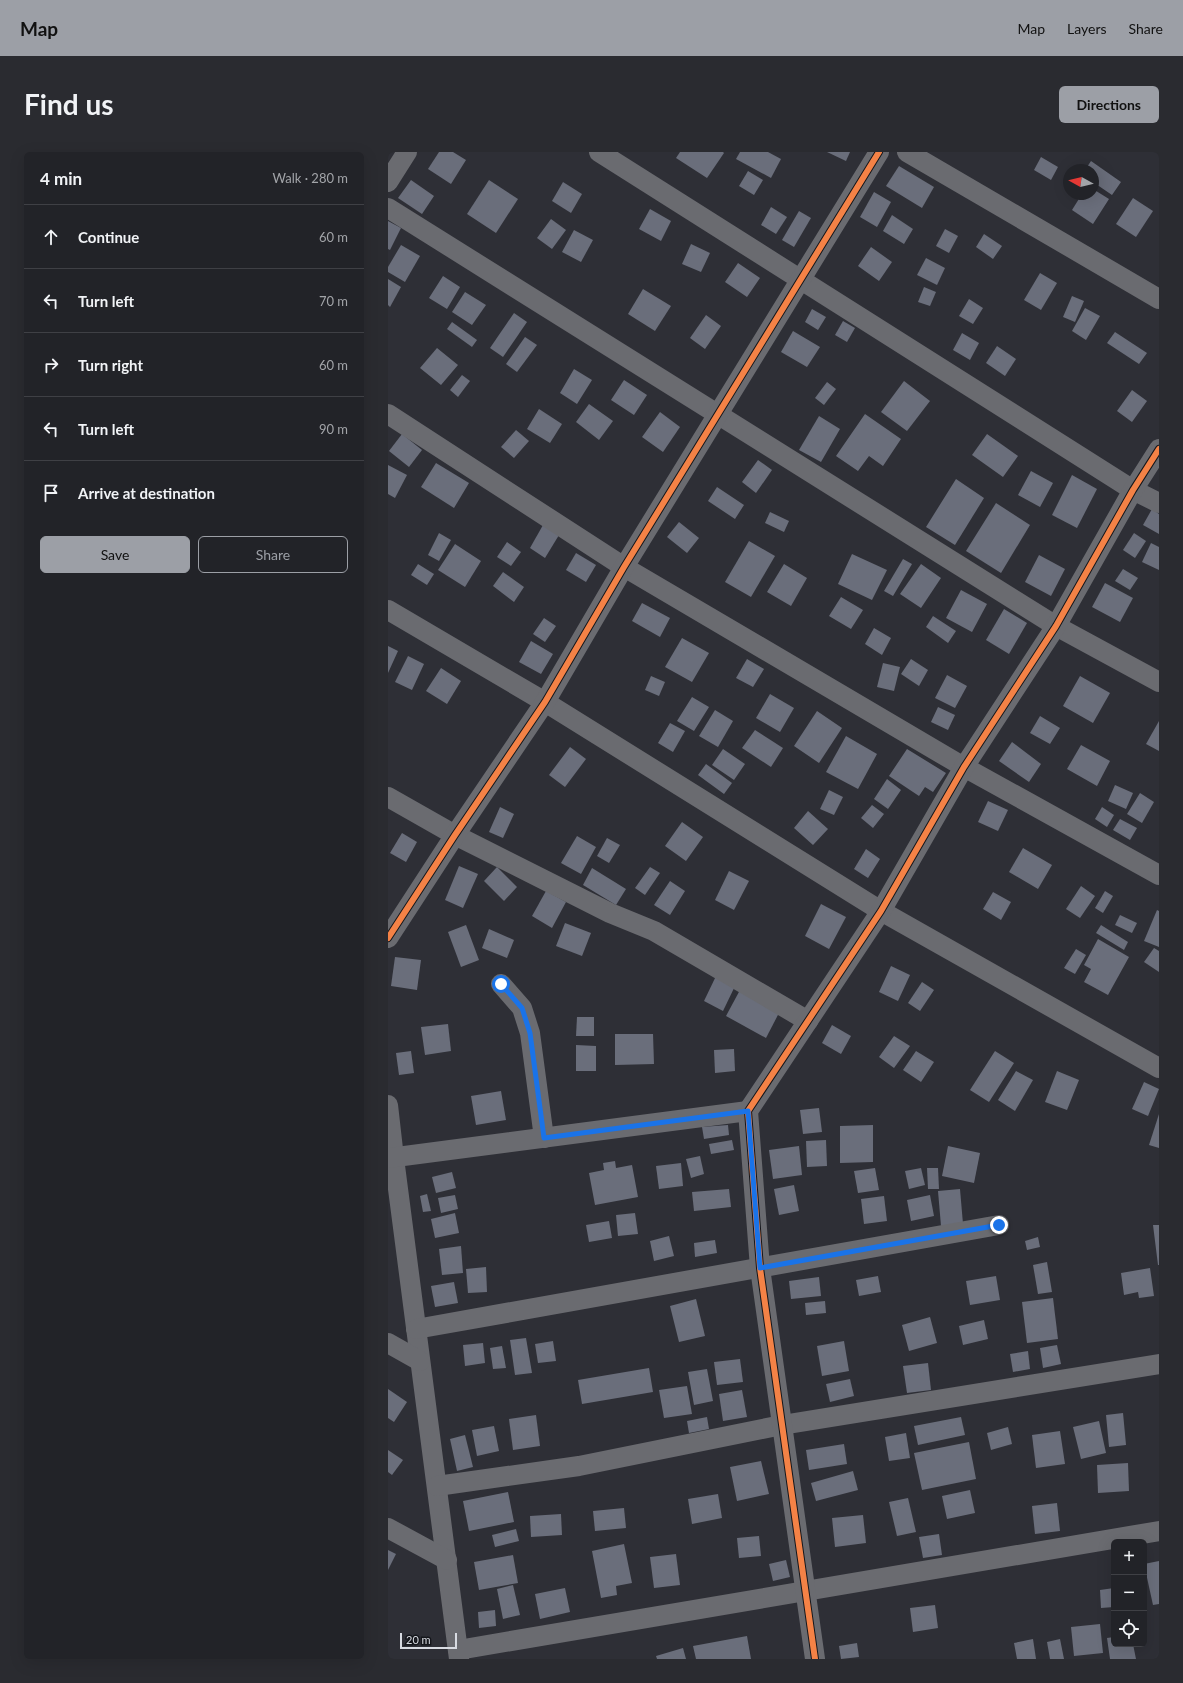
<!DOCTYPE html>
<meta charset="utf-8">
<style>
:root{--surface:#222328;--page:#2a2b30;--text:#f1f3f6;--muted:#a2a4a8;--line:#3f4045;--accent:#9c9fa6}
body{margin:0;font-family:Lato,sans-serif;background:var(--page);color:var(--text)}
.controls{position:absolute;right:12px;bottom:12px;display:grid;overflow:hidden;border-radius:6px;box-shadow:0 4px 16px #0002}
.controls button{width:36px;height:36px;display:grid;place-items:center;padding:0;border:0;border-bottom:1px solid var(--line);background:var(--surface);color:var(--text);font:20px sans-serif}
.compass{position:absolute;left:675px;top:12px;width:36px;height:36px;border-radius:50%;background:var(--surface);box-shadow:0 4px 16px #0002;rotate:278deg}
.scale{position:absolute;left:12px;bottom:10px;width:57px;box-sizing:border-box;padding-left:4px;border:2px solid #d8dbe2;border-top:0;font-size:11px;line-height:14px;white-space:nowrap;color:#d8dbe2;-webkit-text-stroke:3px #14161b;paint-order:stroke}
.stop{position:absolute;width:12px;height:12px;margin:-9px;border:3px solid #1a73e8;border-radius:50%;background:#fff}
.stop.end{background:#1a73e8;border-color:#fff;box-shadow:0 1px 4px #0008}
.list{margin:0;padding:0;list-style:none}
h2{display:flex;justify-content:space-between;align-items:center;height:52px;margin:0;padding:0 16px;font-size:17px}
h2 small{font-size:13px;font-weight:400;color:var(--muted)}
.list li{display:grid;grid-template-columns:26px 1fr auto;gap:12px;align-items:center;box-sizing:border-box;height:64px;padding:0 16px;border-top:1px solid var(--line)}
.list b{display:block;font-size:15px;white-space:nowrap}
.list em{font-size:13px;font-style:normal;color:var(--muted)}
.actions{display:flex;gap:8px;padding:12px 16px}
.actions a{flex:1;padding:9px 0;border:1px solid var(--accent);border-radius:6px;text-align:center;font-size:14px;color:var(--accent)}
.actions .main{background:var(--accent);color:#111}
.icon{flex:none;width:22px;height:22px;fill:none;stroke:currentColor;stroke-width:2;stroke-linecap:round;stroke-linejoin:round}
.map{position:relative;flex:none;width:771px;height:1507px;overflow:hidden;border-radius:6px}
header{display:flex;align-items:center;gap:24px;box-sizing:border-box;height:56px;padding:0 20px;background:var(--accent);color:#111}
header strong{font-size:19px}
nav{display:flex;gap:22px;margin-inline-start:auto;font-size:14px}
.intro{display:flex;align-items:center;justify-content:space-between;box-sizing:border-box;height:96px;padding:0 24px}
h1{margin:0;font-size:28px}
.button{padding:10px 18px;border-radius:6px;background:var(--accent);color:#111;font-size:14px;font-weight:700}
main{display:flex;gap:24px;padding:0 24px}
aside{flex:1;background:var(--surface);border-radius:6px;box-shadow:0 4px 16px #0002}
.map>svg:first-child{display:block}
</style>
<header>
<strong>Map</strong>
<nav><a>Map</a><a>Layers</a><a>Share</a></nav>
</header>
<div class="intro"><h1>Find us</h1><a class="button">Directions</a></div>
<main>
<aside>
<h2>4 min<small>Walk · 280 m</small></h2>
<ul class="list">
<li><svg class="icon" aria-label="ahead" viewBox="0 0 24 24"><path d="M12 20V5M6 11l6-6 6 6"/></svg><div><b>Continue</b></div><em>60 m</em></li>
<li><svg class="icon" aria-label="left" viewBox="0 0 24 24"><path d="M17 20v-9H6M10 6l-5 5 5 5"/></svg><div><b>Turn left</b></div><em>70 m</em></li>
<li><svg class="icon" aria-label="right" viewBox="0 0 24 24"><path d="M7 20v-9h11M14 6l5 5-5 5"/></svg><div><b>Turn right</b></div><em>60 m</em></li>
<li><svg class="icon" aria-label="left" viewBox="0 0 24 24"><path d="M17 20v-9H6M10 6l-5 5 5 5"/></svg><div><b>Turn left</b></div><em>90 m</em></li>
<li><svg class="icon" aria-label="arrive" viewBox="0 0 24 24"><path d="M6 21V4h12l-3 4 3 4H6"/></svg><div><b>Arrive at destination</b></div></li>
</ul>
<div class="actions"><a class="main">Save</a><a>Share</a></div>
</aside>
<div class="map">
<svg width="771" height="1507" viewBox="0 0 771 1507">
<rect width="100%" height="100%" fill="#2e2f36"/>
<g fill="#6a6e7b">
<polygon points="51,0 65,0 78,8 63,32 40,17"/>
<polygon points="292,0 335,0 336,1 319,26 288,6"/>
<polygon points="352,0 380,0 393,7 383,26 348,7"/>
<polygon points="439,0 462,0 458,9"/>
<polygon points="653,5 670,15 663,28 646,18"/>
<polygon points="703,9 733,30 724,43 705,30 705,18 697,18"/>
<polygon points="511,14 546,35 534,56 498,34"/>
<polygon points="360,19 375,28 366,43 351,34"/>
<polygon points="23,28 46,44 34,62 10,46"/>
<polygon points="101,28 130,47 108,81 79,62"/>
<polygon points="175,30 194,42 183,61 164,49"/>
<polygon points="705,37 721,47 705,72 684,58 694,42 705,42"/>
<polygon points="486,40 503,50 489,75 472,65"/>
<polygon points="745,46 765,59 748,85 728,72"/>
<polygon points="383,55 399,65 388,82 373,73"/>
<polygon points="262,57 283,69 273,89 251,77"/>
<polygon points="411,59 423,66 406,95 394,88"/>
<polygon points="504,63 525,77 516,92 495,79"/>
<polygon points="163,67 178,78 164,97 149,86"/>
<polygon points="0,69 13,76 2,98 0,97"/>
<polygon points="557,77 570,84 561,101 548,94"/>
<polygon points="186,78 205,88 193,110 174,100"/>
<polygon points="596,82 614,94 605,107 588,95"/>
<polygon points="303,92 322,101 313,120 294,112"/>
<polygon points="13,93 32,104 17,130 0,120 0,115"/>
<polygon points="483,95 504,110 491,129 470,114"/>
<polygon points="538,106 557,116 549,133 529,123"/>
<polygon points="350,111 372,126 359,145 337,130"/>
<polygon points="652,121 669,131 653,158 636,148"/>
<polygon points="55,124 72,135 59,157 41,146"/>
<polygon points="0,127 13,135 2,155 0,153"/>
<polygon points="536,135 548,140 542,154 530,150"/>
<polygon points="255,137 283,154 267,179 240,162"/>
<polygon points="77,140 98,153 84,173 64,160"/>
<polygon points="684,144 696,149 687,170 675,165"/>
<polygon points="581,147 595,156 585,172 571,164"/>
<polygon points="697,156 712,164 698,188 684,179"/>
<polygon points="424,157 438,165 430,178 417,170"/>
<polygon points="126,161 139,170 115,205 102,196"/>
<polygon points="318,163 333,174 317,197 302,186"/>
<polygon points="455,169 467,176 459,190 447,183"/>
<polygon points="64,170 89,188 84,195 59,177"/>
<polygon points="405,179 432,195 419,215 393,200"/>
<polygon points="727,180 759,201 751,212 719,191"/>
<polygon points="574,181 591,191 582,208 565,198"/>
<polygon points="137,185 149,193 129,220 118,212"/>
<polygon points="609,194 628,207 617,224 598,211"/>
<polygon points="49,196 70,213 53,233 32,216"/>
<polygon points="186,217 204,228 189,252 172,241"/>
<polygon points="74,223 82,229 70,245 62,238"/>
<polygon points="236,228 259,243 246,263 223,248"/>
<polygon points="516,229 542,249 519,279 493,260"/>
<polygon points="439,230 448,237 436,253 427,246"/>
<polygon points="744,238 759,249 744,270 729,259"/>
<polygon points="201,252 225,269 211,288 188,270"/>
<polygon points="151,257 174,272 162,291 139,277"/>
<polygon points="272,260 292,275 275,300 254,285"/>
<polygon points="477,262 513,287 495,314 481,304 470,319 448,304"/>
<polygon points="431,264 452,277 433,310 411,298"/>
<polygon points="128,278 141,289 126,306 113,295"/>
<polygon points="14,282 34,298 21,315 1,299"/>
<polygon points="599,282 630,304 615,325 584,303"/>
<polygon points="370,308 384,318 368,341 354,330"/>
<polygon points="48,311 81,331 66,356 33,335"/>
<polygon points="0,313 19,323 7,346 0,342"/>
<polygon points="643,319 665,331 652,355 630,343"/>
<polygon points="684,323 709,337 689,376 664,363"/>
<polygon points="568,327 596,346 567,393 538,375"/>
<polygon points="329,335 356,353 347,367 320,349"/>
<polygon points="608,351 642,373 613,421 578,399"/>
<polygon points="764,357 771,362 771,382 755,373"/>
<polygon points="382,360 401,369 396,380 377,371"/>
<polygon points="291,370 311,386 299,401 279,385"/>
<polygon points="155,373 171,383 157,406 142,396"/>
<polygon points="51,381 63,388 51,409 40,403"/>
<polygon points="746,381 758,389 747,406 735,398"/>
<polygon points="361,389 387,404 363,445 337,430"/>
<polygon points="119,390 133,400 123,414 109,405"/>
<polygon points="763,391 771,395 771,418 754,410"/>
<polygon points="67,392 93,409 77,435 50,418"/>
<polygon points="188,401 208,413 198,430 178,418"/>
<polygon points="464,402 499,418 484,448 450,432"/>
<polygon points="651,403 677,417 663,444 637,430"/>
<polygon points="515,407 524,412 505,444 496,439"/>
<polygon points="30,412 46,422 39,433 23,423"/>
<polygon points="396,412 419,426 403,454 379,440"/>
<polygon points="533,412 553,426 533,456 512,442"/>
<polygon points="735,417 750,426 742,438 727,429"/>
<polygon points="115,420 136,435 126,450 105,434"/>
<polygon points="717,431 745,446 732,470 704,455"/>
<polygon points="573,438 599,452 584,480 558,466"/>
<polygon points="453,445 475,458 463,477 441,464"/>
<polygon points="254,451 282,466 272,485 244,469"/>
<polygon points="616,457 639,471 621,502 598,488"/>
<polygon points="545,464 568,479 560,491 538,475"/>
<polygon points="156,466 168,474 157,490 145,482"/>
<polygon points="486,476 503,486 494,503 477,492"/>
<polygon points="294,486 321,501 304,530 277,515"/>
<polygon points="143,489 165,502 153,522 131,510"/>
<polygon points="0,494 10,499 0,521"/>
<polygon points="20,504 36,512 24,538 7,530"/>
<polygon points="359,507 376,517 365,535 348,526"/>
<polygon points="523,507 540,518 531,534 513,522"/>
<polygon points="495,511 512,515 506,539 489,535"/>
<polygon points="53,516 73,529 59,552 38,539"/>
<polygon points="559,523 579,534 567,556 547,546"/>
<polygon points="263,524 277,530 271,544 257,538"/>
<polygon points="692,524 722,541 705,571 675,554"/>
<polygon points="382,542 406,556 392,580 368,566"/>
<polygon points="304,545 321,555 306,579 289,569"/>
<polygon points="550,555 567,563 560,578 543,570"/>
<polygon points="327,558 345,569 330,595 311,584"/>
<polygon points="429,559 454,576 431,611 406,594"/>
<polygon points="652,564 672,576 662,592 642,581"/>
<polygon points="771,569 771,599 758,592"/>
<polygon points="282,571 297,579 285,600 270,591"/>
<polygon points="367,578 395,596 383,615 354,596"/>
<polygon points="458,584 489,602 470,637 438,620"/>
<polygon points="624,590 653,612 641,630 611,609"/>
<polygon points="693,593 722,609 709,634 679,617"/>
<polygon points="182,595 198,607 177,635 161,623"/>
<polygon points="335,597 357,612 346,628 324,613"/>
<polygon points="519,597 558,621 545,640 537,635 531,644 501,624"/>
<polygon points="318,612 344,631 336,642 310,623"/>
<polygon points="499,627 513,638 500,657 486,647"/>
<polygon points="727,633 745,641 738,657 720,649"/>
<polygon points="441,638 455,645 446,663 432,657"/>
<polygon points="752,641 766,650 754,671 739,662"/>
<polygon points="600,649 620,658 610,679 590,670"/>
<polygon points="484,653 496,662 485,676 473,666"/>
<polygon points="112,655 126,662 115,686 101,680"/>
<polygon points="714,655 726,663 719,675 707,667"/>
<polygon points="420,659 440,677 425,693 406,676"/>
<polygon points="732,667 749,676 742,688 725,678"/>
<polygon points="294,670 315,685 298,709 277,694"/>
<polygon points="14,681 29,690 18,710 2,701"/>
<polygon points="189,684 208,695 193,722 173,711"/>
<polygon points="219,686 232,693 221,711 209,704"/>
<polygon points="635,696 664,713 650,737 621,720"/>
<polygon points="478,697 492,707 480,726 466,717"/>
<polygon points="71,714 90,722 75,756 57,748"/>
<polygon points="109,715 129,735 116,749 96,729"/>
<polygon points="262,715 272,721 257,743 247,736"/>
<polygon points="204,716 238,737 228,753 195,733"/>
<polygon points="341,719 361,729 346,758 327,748"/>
<polygon points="282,729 297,739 282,763 266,753"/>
<polygon points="693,734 707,744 692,766 678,757"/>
<polygon points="158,739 178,750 164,776 144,764"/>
<polygon points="717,739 725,744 715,761 707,756"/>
<polygon points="605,740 623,750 613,768 595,757"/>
<polygon points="433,752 458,765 441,797 417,784"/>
<polygon points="769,758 771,759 771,795 756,789"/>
<polygon points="732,763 749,771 744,781 727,773"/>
<polygon points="177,771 203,781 194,804 168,794"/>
<polygon points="78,773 91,808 73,815 60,780"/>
<polygon points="713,773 740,790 736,798 708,781"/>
<polygon points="101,777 126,788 119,806 94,796"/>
<polygon points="710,787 741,805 720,843 696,830 703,817 696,813"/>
<polygon points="766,796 771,799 771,820 756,810"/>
<polygon points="688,797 698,803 687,822 676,816"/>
<polygon points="7,805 33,808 29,838 3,834"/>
<polygon points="503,814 522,823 510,849 491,840"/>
<polygon points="329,822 348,832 335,859 316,849"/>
<polygon points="534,830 546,838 532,859 520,851"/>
<polygon points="352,838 392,859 378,886 338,864"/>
<polygon points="189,865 206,865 206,884 188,884"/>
<polygon points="60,872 63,899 37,903 33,875"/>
<polygon points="444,873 463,884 453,902 434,891"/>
<polygon points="227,882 265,882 266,912 227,913"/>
<polygon points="506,884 522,894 506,916 491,905"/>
<polygon points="188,893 208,894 208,919 188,919"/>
<polygon points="346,897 347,919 327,921 326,898"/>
<polygon points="23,899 26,921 11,923 8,901"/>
<polygon points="528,899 546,910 533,930 515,918"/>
<polygon points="607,899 626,911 601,950 582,938"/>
<polygon points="628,919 645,928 627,959 610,948"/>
<polygon points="669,919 691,928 679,958 657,950"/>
<polygon points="756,930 771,937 760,964 744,957"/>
<polygon points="113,939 118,968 88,973 83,944"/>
<polygon points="431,956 434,980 415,982 412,958"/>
<polygon points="771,962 771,996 761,993"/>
<polygon points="340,973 341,983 316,987 314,975"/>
<polygon points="485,973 485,1010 452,1011 452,974"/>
<polygon points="344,988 346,998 323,1002 321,992"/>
<polygon points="438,988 439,1014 419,1015 418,989"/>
<polygon points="411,994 414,1023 385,1027 381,998"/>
<polygon points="560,994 592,1001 586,1031 554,1024"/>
<polygon points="312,1004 316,1022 303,1026 298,1007"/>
<polygon points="227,1009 228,1016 244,1013 250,1045 207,1053 201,1021 216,1018 215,1011"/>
<polygon points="293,1011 295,1034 271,1037 268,1014"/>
<polygon points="487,1016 491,1038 470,1041 466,1019"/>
<polygon points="533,1016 537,1033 521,1037 517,1019"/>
<polygon points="539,1016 550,1016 551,1037 540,1037"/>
<polygon points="64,1020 68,1036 48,1041 44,1025"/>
<polygon points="406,1033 411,1059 391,1063 386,1037"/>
<polygon points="341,1037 343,1055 306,1059 304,1040"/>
<polygon points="572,1037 575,1072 553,1074 550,1039"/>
<polygon points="39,1042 43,1059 35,1060 32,1044"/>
<polygon points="67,1043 70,1057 53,1061 50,1046"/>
<polygon points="542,1043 546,1064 523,1069 519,1048"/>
<polygon points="496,1044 499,1069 476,1072 473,1047"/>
<polygon points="67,1061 71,1081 47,1086 43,1067"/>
<polygon points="247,1061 250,1082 230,1084 228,1063"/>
<polygon points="221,1069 224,1086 201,1090 198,1073"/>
<polygon points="765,1073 771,1073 771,1113 770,1113"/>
<polygon points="281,1084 286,1104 266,1109 262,1089"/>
<polygon points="650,1085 652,1095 639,1098 637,1089"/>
<polygon points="327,1088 329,1101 307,1105 306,1091"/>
<polygon points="73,1094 75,1121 54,1123 51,1097"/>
<polygon points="659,1110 664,1140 650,1142 645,1113"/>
<polygon points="98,1115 99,1140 80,1141 78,1117"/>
<polygon points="762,1116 766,1144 751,1146 750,1140 736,1143 733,1121"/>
<polygon points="490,1124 493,1140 471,1144 468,1128"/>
<polygon points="608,1124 612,1148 582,1153 578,1129"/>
<polygon points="431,1125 433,1144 403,1147 401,1129"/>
<polygon points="66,1130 70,1151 47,1155 43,1134"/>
<polygon points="665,1146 670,1187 639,1191 634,1150"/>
<polygon points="308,1147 317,1184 291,1190 282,1154"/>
<polygon points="437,1149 438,1161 418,1163 417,1151"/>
<polygon points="542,1165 549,1191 521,1199 514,1173"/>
<polygon points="596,1168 600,1187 575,1193 571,1174"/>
<polygon points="138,1186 144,1221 127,1223 122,1188"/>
<polygon points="165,1189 168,1209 150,1211 147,1192"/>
<polygon points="456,1189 461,1219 434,1224 429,1194"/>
<polygon points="95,1191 97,1211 77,1214 75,1193"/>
<polygon points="669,1193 673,1212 655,1216 652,1196"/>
<polygon points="114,1194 118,1216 105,1217 102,1196"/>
<polygon points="640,1199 642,1217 625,1220 622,1202"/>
<polygon points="352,1207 355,1230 329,1233 326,1210"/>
<polygon points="540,1211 543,1238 519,1241 515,1214"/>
<polygon points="261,1216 265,1240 194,1252 190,1228"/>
<polygon points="319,1217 325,1249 306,1253 300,1220"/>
<polygon points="462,1227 466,1244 442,1250 438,1232"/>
<polygon points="299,1234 304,1262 276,1266 271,1238"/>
<polygon points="0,1237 19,1250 6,1270 0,1266"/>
<polygon points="354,1238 359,1265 335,1269 331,1242"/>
<polygon points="735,1261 738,1293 721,1295 718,1263"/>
<polygon points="148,1263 152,1294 125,1298 121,1267"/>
<polygon points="319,1265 321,1277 301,1281 299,1269"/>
<polygon points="573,1265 577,1283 530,1293 526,1274"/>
<polygon points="711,1269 718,1301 693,1307 685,1275"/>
<polygon points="106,1274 111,1299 89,1304 84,1278"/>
<polygon points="620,1275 624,1292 603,1298 599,1281"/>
<polygon points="672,1279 677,1312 648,1316 644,1283"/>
<polygon points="518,1281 522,1306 501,1309 497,1285"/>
<polygon points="77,1283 85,1315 69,1319 62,1287"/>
<polygon points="581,1290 588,1327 534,1338 526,1301"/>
<polygon points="456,1292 459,1312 421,1318 418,1298"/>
<polygon points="0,1298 15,1308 4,1323 0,1320"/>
<polygon points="373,1309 381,1342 349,1349 342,1315"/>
<polygon points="740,1311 741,1339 710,1341 709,1313"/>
<polygon points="465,1319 470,1338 428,1349 423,1331"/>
<polygon points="582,1338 587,1361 559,1367 554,1344"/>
<polygon points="120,1340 126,1370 81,1379 75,1349"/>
<polygon points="330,1342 334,1366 304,1372 300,1347"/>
<polygon points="520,1346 528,1380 509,1384 501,1350"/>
<polygon points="669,1351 672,1379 647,1382 644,1354"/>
<polygon points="236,1356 238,1376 207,1379 205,1359"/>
<polygon points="173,1362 174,1383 143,1385 142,1364"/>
<polygon points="475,1363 478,1391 447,1395 444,1366"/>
<polygon points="128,1377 131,1389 107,1395 104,1383"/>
<polygon points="551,1382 554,1403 535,1406 531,1385"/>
<polygon points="371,1384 373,1404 351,1406 349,1386"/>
<polygon points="236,1392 244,1431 228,1434 229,1443 213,1446 204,1399"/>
<polygon points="0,1398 8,1402 0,1418"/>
<polygon points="288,1402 292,1433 266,1436 262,1405"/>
<polygon points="125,1403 130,1431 91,1438 86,1410"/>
<polygon points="398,1408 402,1425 385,1429 381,1412"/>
<polygon points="771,1409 771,1452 765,1453 756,1412"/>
<polygon points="125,1433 132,1463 115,1467 109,1437"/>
<polygon points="177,1436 182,1460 152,1467 147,1442"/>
<polygon points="726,1436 726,1455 713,1456 712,1438"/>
<polygon points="547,1453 550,1476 525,1480 522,1456"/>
<polygon points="107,1458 108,1474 91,1476 90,1460"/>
<polygon points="712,1472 715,1501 686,1504 683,1475"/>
<polygon points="359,1484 363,1507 308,1507 305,1494"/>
<polygon points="726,1485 726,1492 745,1492 748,1507 722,1507 719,1486"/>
<polygon points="645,1487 648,1507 629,1507 626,1491"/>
<polygon points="672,1487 676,1507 662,1507 659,1490"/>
<polygon points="469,1491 471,1505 453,1507 451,1494"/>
<polygon points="295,1496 298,1507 269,1507 268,1504"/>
</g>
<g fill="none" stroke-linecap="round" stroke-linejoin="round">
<g stroke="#6a6b70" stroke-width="20">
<polyline points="211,0 745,338 771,351"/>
<polyline points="519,0 771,147"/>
<polyline points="0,30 19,0"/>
<polyline points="0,56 668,474 771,530"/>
<polyline points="0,262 236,415 576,615 771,723"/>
<polyline points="0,458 157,550 493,759 771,916"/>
<polyline points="0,645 67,683 222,761 266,779 420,869"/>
<polyline points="0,786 67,683 157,550 236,415 491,0"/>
<polyline points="113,832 134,856 142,881 156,986"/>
<polyline points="0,953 6,1006 71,1507"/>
<polyline points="0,1006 360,959"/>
<polyline points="28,1177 611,1073"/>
<polyline points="0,1191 32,1209"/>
<polyline points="49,1334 191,1314 394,1273 771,1212"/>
<polyline points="0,1376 59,1408"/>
<polyline points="70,1498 771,1379"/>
<polyline points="427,1507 372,1116 360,959 493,759 576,615 668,474 745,338 771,297"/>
</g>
<g stroke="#14161b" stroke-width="8">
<g id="cycleway">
<polyline points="0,786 67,683 157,550 236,415 491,0"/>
<polyline points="427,1507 372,1116 360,959 493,759 576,615 668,474 745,338 771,297"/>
</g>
</g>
<use href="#cycleway" stroke="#f48246" stroke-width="6"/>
</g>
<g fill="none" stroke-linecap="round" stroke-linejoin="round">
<polyline stroke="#1a73e8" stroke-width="5" points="113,832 134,856 142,881 156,986 360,959 372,1116 611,1073"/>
</g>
</svg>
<div class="controls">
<button>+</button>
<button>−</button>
<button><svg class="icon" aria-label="locate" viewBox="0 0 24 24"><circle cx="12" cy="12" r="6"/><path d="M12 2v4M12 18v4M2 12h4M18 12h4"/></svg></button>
</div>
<svg class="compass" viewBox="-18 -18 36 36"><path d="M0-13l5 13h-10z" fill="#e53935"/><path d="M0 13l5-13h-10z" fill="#a2a4a8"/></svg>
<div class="scale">20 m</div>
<div class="stop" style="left:113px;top:832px"></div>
<div class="stop end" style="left:611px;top:1073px"></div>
</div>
</main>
